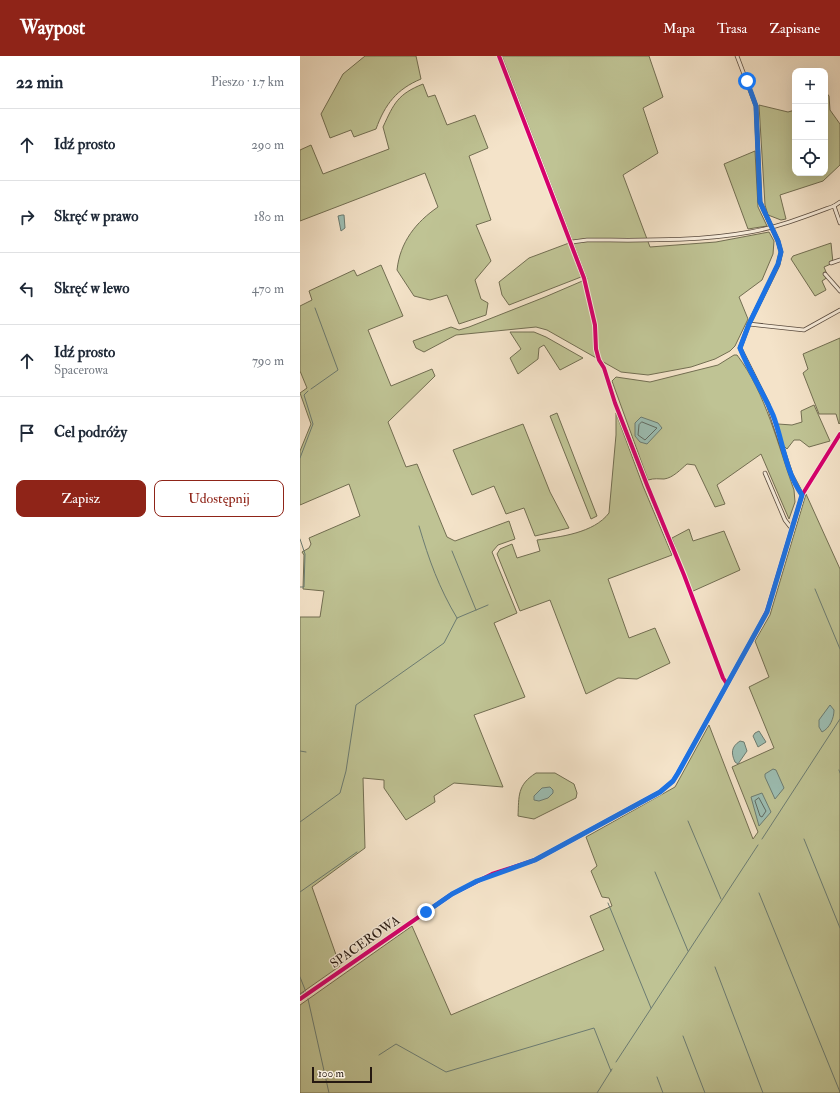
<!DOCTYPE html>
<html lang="pl">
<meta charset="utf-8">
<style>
:root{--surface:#fff;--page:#f2f2f3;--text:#1f2937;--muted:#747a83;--line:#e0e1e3;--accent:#8f2418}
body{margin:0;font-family:"IM FELL Double Pica",serif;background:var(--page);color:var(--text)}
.controls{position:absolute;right:12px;top:12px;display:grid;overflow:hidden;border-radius:8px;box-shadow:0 4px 16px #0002}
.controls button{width:36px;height:36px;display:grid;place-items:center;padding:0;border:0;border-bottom:1px solid var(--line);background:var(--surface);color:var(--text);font:20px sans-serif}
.scale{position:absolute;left:12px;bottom:10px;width:60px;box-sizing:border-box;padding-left:4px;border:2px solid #251811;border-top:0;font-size:11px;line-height:14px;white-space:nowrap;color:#251811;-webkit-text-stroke:3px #f8eddc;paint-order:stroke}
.stop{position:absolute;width:12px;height:12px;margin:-9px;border:3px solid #1a73e8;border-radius:50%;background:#fff}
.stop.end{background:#1a73e8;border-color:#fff;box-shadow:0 1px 4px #0008}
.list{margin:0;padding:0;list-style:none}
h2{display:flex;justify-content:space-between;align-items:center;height:52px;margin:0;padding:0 16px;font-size:17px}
h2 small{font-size:13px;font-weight:400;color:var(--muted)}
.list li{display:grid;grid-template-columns:26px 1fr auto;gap:12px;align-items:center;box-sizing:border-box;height:72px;padding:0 16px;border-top:1px solid var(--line)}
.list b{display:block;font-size:15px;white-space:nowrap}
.list p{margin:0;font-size:13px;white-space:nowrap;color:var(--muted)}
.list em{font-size:13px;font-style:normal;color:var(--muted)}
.actions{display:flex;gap:8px;padding:12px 16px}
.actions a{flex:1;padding:9px 0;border:1px solid var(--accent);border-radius:8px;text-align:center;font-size:14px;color:var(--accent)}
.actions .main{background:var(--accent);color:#fff}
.icon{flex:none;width:22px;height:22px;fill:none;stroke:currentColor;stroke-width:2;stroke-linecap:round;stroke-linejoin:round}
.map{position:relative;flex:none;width:540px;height:1037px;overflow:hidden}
header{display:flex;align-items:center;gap:24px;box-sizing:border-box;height:56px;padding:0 20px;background:var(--accent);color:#fff}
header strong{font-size:19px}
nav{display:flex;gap:22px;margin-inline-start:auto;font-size:14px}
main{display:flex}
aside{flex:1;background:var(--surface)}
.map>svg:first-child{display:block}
</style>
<header>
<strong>Waypost</strong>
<nav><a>Mapa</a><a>Trasa</a><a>Zapisane</a></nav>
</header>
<main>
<aside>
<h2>22 min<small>Pieszo · 1.7 km</small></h2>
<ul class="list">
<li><svg class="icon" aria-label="ahead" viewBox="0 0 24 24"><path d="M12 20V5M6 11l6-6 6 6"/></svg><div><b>Idź prosto</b></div><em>290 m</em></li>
<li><svg class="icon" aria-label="right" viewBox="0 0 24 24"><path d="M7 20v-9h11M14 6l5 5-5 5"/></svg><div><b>Skręć w prawo</b></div><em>180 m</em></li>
<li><svg class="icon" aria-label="left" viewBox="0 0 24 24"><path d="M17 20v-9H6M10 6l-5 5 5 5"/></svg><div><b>Skręć w lewo</b></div><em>470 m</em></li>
<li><svg class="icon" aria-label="ahead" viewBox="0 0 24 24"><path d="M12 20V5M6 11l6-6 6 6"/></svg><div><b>Idź prosto</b><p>Spacerowa</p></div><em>790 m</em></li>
<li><svg class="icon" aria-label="arrive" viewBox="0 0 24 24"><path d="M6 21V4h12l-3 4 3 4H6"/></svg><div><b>Cel podróży</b></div></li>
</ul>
<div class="actions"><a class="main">Zapisz</a><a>Udostępnij</a></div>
</aside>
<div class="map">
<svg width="540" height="1037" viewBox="0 0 540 1037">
<rect width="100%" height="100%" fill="#f4e3c9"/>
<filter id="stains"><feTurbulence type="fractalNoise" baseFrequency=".005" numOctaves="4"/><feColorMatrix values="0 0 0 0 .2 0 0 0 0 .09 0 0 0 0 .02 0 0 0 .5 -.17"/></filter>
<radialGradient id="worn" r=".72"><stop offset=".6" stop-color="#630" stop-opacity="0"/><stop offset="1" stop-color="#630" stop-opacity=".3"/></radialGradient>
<g fill="#bfc394" stroke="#726e52">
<path d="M65 0H116L121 23C97 33 85 48 76 73L54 81 51 74 30 82 21 58 43 18Z"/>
<polygon points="202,0 349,0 363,41 343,52 358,97 323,119 350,191 416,186 469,176 474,185 473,198 462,224 439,241 448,263 435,290 430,295 415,303 391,311 348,319 321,316 247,274 236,271 156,279 124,296 116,292 113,285 151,271 159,274 169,271 245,241 287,223"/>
<path d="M123 28 128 41 135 39 147 69 175 59 188 92 169 100 191 164 176 169 191 205 175 224 181 243 188 247 186 259 159 268 147 239 130 244 114 240 97 214C100 186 116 166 138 151L125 117 0 165V94L11 89 23 118 89 93 83 71C94 47 98 38 123 28Z"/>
<polygon points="525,35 529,40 530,54 540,68 540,109 523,125 480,139 486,163 481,164 468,159 465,149 459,49 488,56 495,54 495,117 525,117"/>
<polygon points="455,95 458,151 467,170 448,173 424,108"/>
<polygon points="269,187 281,221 209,249 202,239 199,226 229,202"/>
<polygon points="531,187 533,207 524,211 528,221 522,225 526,234 515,240 491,203 493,200"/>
<polygon points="81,209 103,260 68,274 91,330 132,313 135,320 88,366 106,411 117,408 147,481 155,485 209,465 215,483 198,489 192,496 217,557 194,567 225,641 174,659 203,731 154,727 134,740 135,746 106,764 84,732 84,724 63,722 65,792 12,831 40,910 0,938 0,561 20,561 24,535 3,533 4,499 2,496 9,492 11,488 9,482 60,460 49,428 0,449 0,395 11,368 0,337 7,332 0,315 0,250 12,244 9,235 54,214 57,220"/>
<polygon points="210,276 234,276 246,281 283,302 260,314 244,289 239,292 238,303 218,318 210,302 221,293"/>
<polygon points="540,282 540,367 539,368 536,358 519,358 503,317 508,313 503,298"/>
<path d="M434 299H437C466 337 478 390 494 434L495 446 489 463 461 398 417 429 425 448 415 451 395 409 387 408C381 413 373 422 364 423 358 423 355 422 348 424L312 325 316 321 350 326 418 309Z"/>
<polygon points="514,349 530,385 509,391 500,384 494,384 487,393 483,389 478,368 492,369 502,366 501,355"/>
<polygon points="257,357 297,460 291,463 250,360"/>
<path d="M316 357 343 430 372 499 308 523 329 582 355 572 370 607 337 623 318 622 286 638 250 544 220 555 197 498 200 493 212 488 217 502 240 495 237 484C260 481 294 477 309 457L316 379Z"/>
<polygon points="223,368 250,436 269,472 235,480 224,452 206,458 194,430 172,439 153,394"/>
<polygon points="506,438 540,513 540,1037 0,1037 0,949 112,870 151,959 304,894 290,860 312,850 309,842 302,841 291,815 297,810 286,781 375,731 409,669 453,783 458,776 432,711 474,692 449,631 469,621 455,585 470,559"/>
<polygon points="389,473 393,485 424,475 440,514 391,536 372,482"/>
<path d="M236 717H255L274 728 277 737 276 742 234 763 218 760C219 740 217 729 236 717Z"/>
</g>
<g fill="#9cbeb3" stroke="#6c7c72">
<polygon points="42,159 44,159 45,172 41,175 38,160"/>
<polygon points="341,361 358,367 362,372 347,388 340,386 335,380 335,367"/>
<path d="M530 649 534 654C534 662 530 672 522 676L519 671V664Z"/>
<polygon points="459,675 466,686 458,691 453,680 455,677"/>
<path d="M440 685 444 686 447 695 438 708 435 706C431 697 431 691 440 685Z"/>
<polygon points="473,713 476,714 484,732 475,743 465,721 465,718"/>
<polygon points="250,731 253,734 253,737 248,742 239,745 234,744 234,740 242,732"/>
<polygon points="462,737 471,756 459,770 451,741"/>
</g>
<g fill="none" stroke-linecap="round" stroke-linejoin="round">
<g stroke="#606b62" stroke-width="1">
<polygon points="342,366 357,372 345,384 338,379 339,369"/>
<polygon points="459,742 466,755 462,761 460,760 455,745"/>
</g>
<g stroke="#6c7c72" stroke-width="1">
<polyline points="11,333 38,314 15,252"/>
<polyline points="0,402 13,368 4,339 8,335"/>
<path d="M119 470C129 504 139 532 157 562"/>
<polyline points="0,483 5,498 4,531 0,531"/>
<polyline points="152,495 176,554"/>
<polyline points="515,533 540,593"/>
<polyline points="0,695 6,696"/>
<polyline points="539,714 540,717"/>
<polyline points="388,765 421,843"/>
<polyline points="0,766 40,737 46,715 56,649 144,587 157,562 188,549"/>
<polyline points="462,783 540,663"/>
<polyline points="504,783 540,872"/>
<polyline points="355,816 388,895"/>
<polyline points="0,836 57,796"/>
<polyline points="459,837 540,1036"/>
<polyline points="308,847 351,952"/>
<polyline points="415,911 463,1037"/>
<polyline points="0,921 6,936"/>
<polyline points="0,939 4,936"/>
<polyline points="8,943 29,1037"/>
<polyline points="383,980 405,1037"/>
<polyline points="79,999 96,988 146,1016 294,972 311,1015"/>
<polyline points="316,1006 458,789"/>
<polyline points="357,1021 363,1037"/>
<polyline points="297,1037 312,1013"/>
</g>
<g stroke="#594b3f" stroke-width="4.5">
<g id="minor">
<polyline points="199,0 284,222 295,269 296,293 299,304 304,312 315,347 347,429 384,519 423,622 427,628"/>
<polyline points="437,0 456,50 460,146 478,185 481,196 478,209 449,268 440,292 468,348 491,418 502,439"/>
<polyline points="534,150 540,167"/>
<path d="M272 186 287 184C341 184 396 186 450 176 479 171 507 160 534 150L540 146"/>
<polyline points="531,207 540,204"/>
<polyline points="525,218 540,235"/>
<polyline points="449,268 504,274 540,254"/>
<polyline points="465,417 485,464 492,473"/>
<polyline points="0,943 152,838 192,818 235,804 360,736 373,725 378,717 461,567 467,555 502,439 540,378"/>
</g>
</g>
<use href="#minor" stroke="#f8eddc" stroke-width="3"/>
<g stroke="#f8eddc" stroke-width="6">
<g id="cycleway">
<polyline points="199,0 284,222 295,269 296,293 299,304 304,312 315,347 347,429 384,519 423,622 427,628"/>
<polyline points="0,943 152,838 192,818 235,804 360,736 373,725 378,717 461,567 467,555 502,439 540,378"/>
</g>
</g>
<use href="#cycleway" stroke="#d6006c" stroke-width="4"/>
</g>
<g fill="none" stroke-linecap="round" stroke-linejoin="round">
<path stroke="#1a73e8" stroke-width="5" d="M126 856 152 838 177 825 235 804 360 736 373 725 378 717 467 556 502 439C485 415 483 385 473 359 463 336 449 315 440 292L449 268 478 208 481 196 478 185 460 146 456 50 447 25"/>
</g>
<g text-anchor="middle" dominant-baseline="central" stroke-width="3" stroke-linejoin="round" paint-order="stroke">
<g font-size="13" fill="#251811" stroke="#f8eddc">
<text transform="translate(65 886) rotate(-35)">SPACEROWA</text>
</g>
</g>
<rect width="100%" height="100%" filter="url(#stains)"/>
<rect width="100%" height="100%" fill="url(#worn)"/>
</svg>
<div class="controls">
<button>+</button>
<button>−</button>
<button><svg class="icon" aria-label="locate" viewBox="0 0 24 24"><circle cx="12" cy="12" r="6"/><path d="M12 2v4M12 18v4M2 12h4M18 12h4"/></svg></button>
</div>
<div class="scale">100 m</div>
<div class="stop" style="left:447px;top:25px"></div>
<div class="stop end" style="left:126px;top:856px"></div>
</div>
</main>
